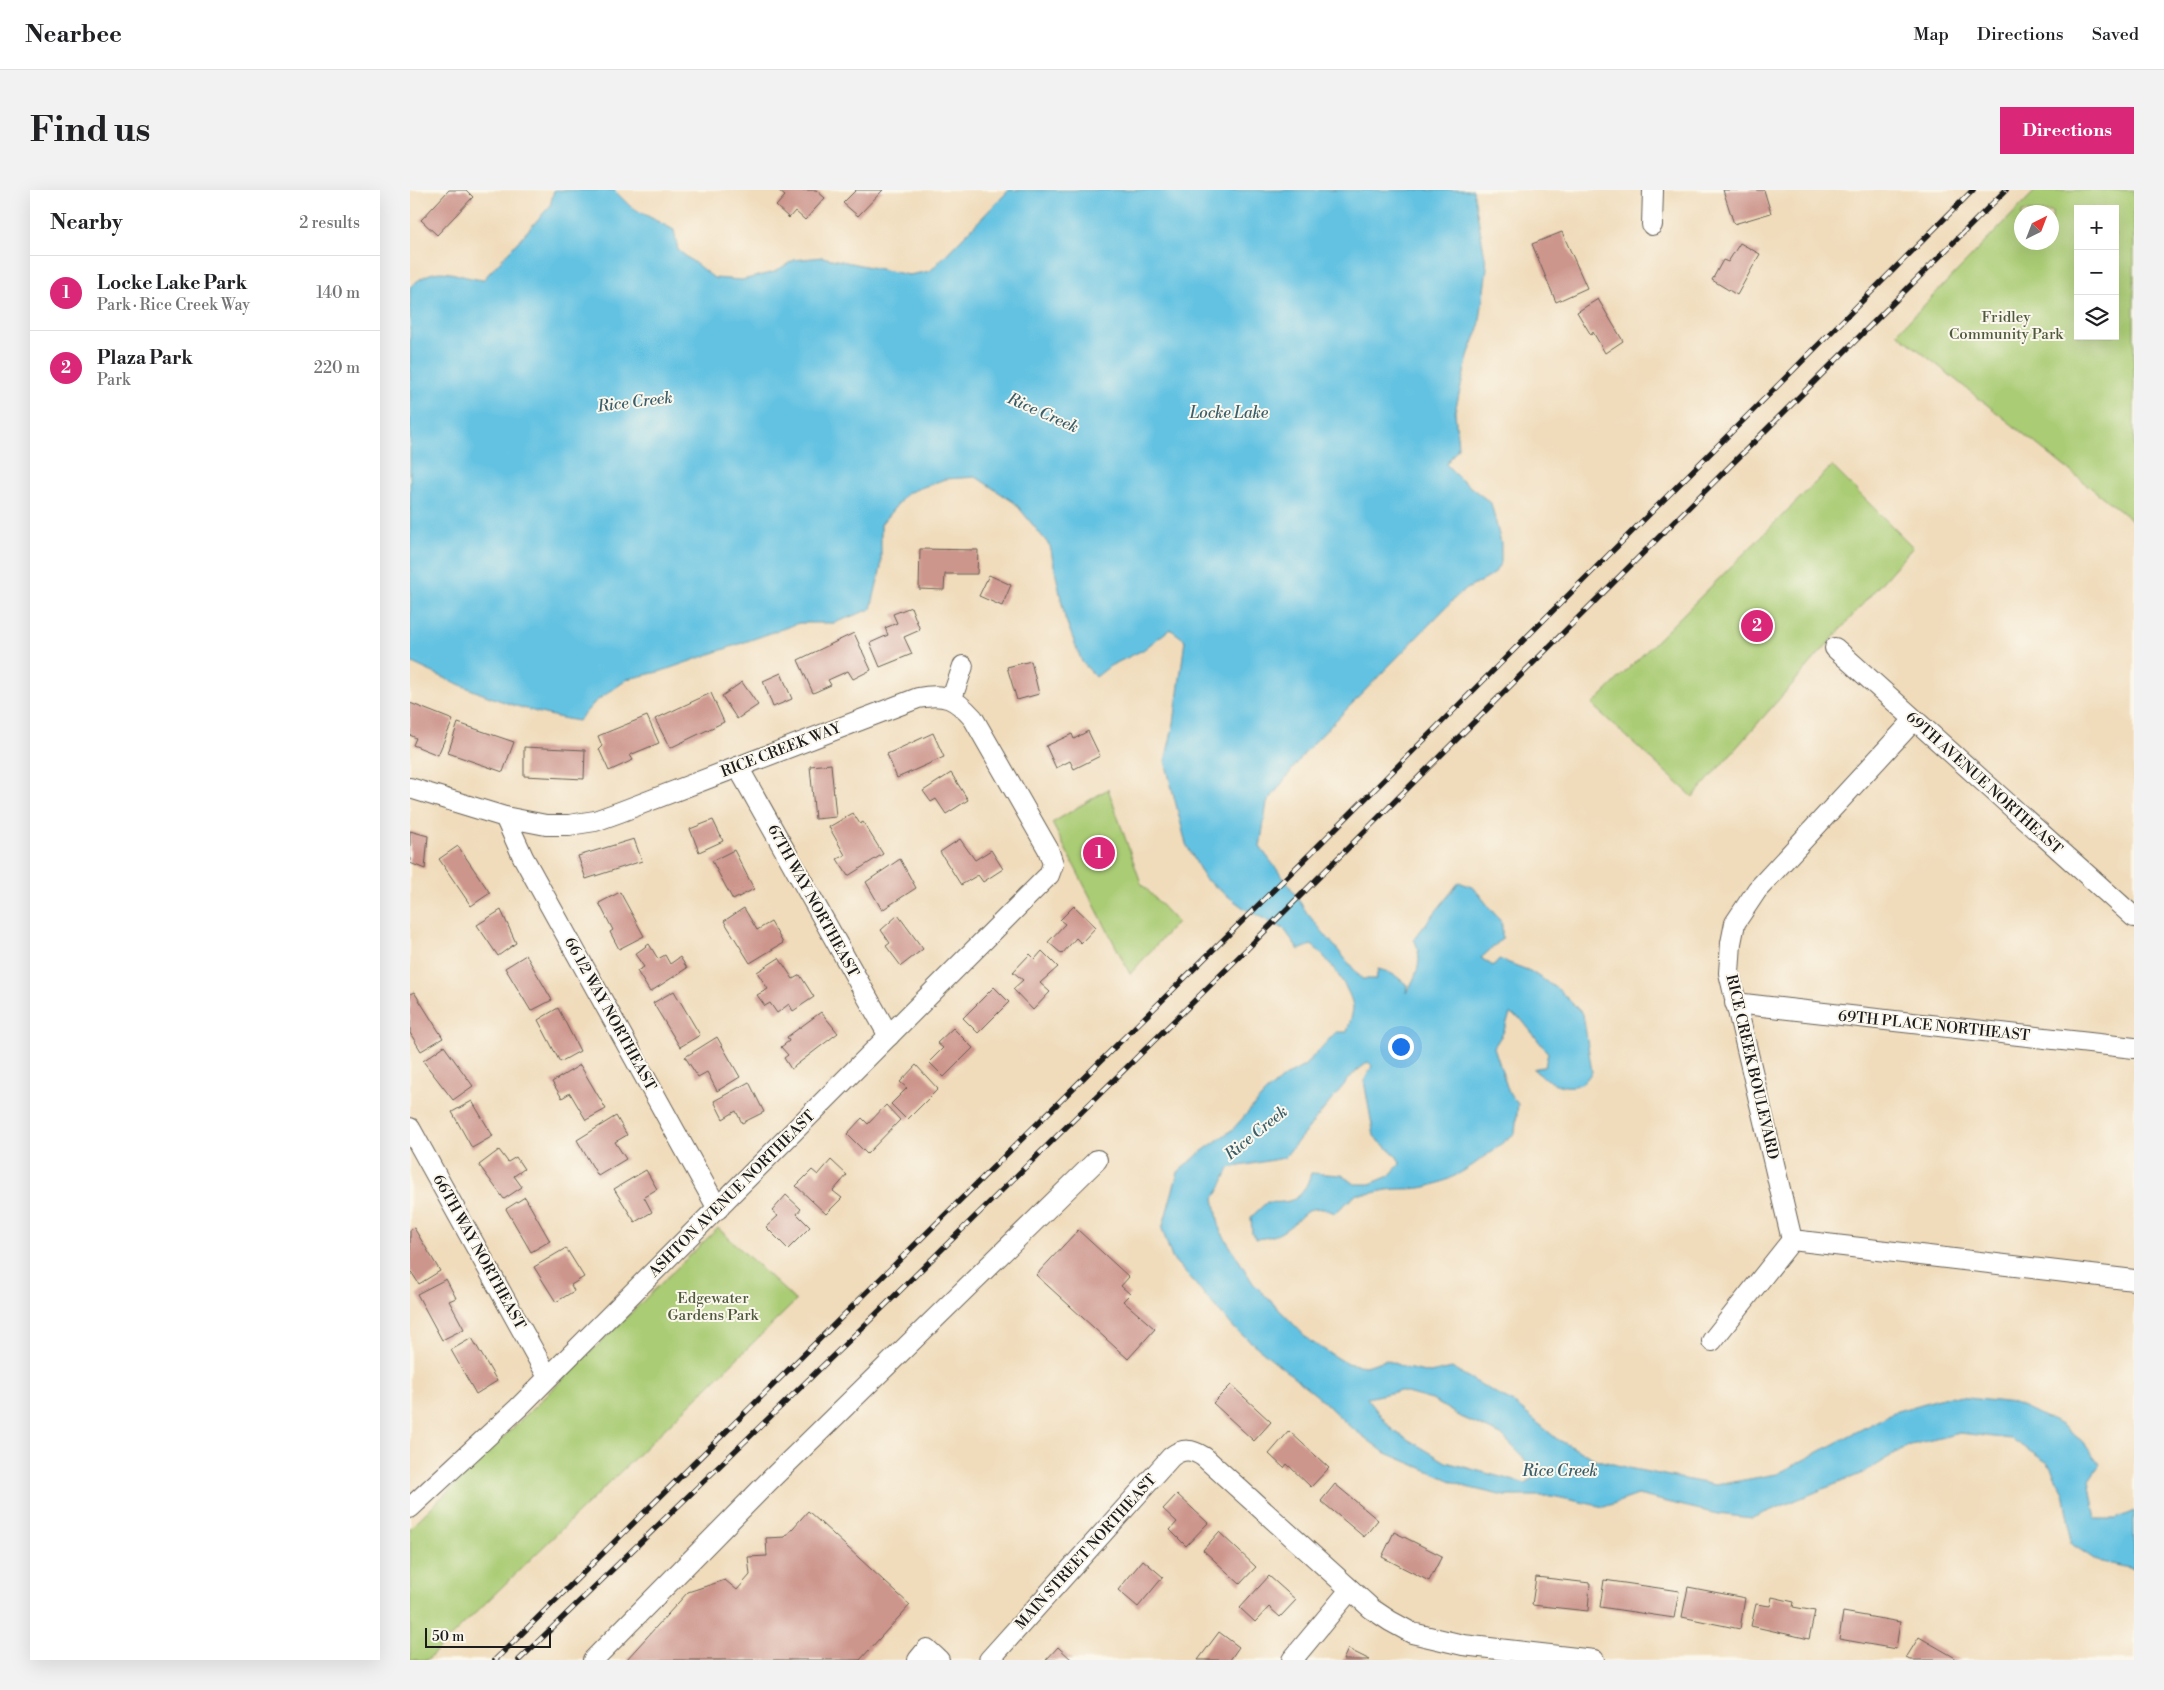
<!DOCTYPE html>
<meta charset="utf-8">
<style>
:root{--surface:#fff;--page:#f2f2f2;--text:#202124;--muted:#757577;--line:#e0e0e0;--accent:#db2777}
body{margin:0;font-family:"Libre Bodoni",serif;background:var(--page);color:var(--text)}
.controls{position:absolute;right:15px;top:15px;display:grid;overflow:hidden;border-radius:0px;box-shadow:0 5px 20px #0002}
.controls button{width:45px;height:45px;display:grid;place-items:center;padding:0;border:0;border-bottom:1px solid var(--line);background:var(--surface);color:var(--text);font:25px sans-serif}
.compass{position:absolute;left:1604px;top:15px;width:45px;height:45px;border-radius:50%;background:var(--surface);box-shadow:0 5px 20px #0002;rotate:42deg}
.scale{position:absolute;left:15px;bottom:12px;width:126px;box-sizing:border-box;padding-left:5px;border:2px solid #1c1c1c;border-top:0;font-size:14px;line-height:18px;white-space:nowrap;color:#1c1c1c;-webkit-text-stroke:4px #fbf7ec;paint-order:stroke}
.you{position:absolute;left:990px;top:856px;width:18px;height:18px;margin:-12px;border:4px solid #fff;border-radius:50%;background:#1a73e8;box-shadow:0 0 0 8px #1a73e833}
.badge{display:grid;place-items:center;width:32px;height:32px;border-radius:50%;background:var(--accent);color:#fff;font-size:16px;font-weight:700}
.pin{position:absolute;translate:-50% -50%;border:2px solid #fff;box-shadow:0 1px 5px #0006}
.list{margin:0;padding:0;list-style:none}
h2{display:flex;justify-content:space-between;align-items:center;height:65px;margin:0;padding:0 20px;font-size:21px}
h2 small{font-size:16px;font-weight:400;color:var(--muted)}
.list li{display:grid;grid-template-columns:32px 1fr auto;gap:15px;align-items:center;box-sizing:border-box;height:75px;padding:0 20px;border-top:1px solid var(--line)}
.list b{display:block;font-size:19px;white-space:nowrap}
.list p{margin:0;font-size:16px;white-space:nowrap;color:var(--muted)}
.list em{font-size:16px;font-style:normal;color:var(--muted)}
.icon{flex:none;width:28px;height:28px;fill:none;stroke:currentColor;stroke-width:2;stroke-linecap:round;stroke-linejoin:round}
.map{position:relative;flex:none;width:1724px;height:1470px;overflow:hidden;border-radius:0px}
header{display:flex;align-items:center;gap:30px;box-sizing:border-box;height:70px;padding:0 25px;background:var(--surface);border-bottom:1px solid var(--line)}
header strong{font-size:24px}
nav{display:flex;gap:28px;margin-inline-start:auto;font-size:18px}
.intro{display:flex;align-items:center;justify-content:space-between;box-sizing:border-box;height:120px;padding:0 30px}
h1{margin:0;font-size:35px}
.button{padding:12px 22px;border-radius:0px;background:var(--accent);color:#fff;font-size:18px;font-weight:700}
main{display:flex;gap:30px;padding:0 30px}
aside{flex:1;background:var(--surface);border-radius:0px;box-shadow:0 5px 20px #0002}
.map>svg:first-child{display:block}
</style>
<header>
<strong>Nearbee</strong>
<nav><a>Map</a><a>Directions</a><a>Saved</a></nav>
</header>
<div class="intro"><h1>Find us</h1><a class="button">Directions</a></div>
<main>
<aside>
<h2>Nearby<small>2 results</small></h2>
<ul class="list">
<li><span class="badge">1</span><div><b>Locke Lake Park</b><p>Park · Rice Creek Way</p></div><em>140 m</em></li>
<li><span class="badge">2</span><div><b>Plaza Park</b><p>Park</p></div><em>220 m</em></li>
</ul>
</aside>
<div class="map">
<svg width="1724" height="1470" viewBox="0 0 1724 1470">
<rect width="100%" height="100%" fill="#fbf7ec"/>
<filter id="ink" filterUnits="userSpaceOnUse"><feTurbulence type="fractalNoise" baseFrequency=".02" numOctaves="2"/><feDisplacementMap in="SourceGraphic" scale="10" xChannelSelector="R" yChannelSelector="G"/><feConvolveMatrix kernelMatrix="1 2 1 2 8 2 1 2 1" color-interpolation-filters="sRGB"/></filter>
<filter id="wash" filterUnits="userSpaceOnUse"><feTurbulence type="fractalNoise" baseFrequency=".0096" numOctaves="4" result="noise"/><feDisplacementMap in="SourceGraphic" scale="20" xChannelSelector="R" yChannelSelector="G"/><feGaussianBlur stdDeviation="1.12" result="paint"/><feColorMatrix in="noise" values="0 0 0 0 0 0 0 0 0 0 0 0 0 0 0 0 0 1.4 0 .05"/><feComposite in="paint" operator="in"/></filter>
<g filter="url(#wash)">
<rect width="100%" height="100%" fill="#f0dcbb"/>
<g fill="#aacc75" stroke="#637448" fill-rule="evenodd">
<path d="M1626 0H1724V332L1487 143ZM1668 19H1705V146H1668ZM1642 22V52H1612V22Z"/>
<polygon points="1422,276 1503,357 1283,607 1182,515"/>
<polygon points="698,599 731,693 767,732 720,784 642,633"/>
<polygon points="308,1038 386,1111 17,1470 0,1470 0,1338"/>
</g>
<path fill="#63c2e2" stroke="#406f7f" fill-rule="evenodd" d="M144 0H204L221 17 264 40 268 60 304 88 332 90 364 82 384 70 412 67 499 85 520 81 599 0H1063L1077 78 1069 138 1059 163 1045 221 1048 258 1036 274 1050 289 1081 313 1091 353V372L1084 384 1050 403 897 560 857 613 850 657 881 698 897 723 952 789H966L968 779C981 782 988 787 997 795L996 803C1007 785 1014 770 1004 749L1049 692 1064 698 1092 733V749L1071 768 1083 776 1089 769 1120 781 1149 800 1173 824 1182 882C1179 886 1175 892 1171 894 1153 901 1136 891 1123 879L1135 876 1138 863 1111 829 1100 824 1093 843 1084 857 1099 903 1108 914 1105 943C1078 964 1050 989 1016 997 1003 1000 990 998 977 1000 965 1002 960 1005 947 1004L925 1023C896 1011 897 1025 875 1040 867 1046 856 1048 846 1049L842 1044 841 1027 857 1012C883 1014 893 1009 901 983L932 985 944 994H960L979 986 990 974C987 961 972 956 964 946L954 891 962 876 958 872 943 884 874 968 819 978 810 999 804 1008 810 1040 843 1093 900 1151 936 1173 955 1176 976 1170 996 1178 1020 1183 1042 1178 1105 1214 1147 1249 1185 1269 1223 1279 1306 1295 1367 1284 1484 1222 1539 1206 1604 1213 1650 1234 1672 1251 1690 1274 1679 1290 1686 1329H1706L1724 1321V1379L1687 1371 1660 1353V1334L1654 1303 1638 1273 1601 1249 1550 1243 1497 1256 1453 1283 1342 1328 1307 1324 1228 1305 1194 1317 1142 1306H1094L1056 1297 974 1262 938 1235 911 1209 825 1139 762 1068 752 1039 768 982 791 962 823 939 855 903 874 887 894 876 926 842H937C939 835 942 826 943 819 944 803 914 762 901 755L889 760 874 739 835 719 795 689 776 654 755 571 764 533 775 450 760 439 733 460 700 476 686 487 672 472 655 428 640 356 605 313 566 287 535 289 497 303 471 334V377L461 419 424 433H389L252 481 218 489 185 512 168 531C107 521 55 498 0 472V97C29 71 40 86 73 90L140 16ZM989 1201 1022 1210 1051 1227 1091 1245 1113 1267 1125 1286 1116 1294 1036 1272 982 1240 957 1208Z"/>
<g id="blocks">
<g fill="#cd968d">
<polygon points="39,0 56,0 63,7 27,45 11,30"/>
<polygon points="368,0 406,0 415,8 395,30 385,21 379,28 366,16 375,6"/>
<polygon points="446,0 473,0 448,26 433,13"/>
<polygon points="1313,0 1354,0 1361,23 1324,34"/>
<polygon points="1152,42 1177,98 1146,112 1122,54"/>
<polygon points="1330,53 1350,64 1327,105 1302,90 1313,70 1318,72"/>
<polygon points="1188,109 1213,151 1195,163 1183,142 1181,145 1167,122"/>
<polygon points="510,359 568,360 567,384 535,384 534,400 509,399"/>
<polygon points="579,385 601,395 592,416 569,406"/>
<polygon points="501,417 510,440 494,447 502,464 470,477 460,453 478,445 475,438 487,433 483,424"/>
<polygon points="444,443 461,480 443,489 438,481 418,490 421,495 403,503 388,470"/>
<polygon points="621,471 629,504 607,510 597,477"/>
<polygon points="371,483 382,509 363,517 353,491"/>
<polygon points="332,492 348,515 327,529 312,506"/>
<polygon points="301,503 314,532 260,558 245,529"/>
<polygon points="0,513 43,530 28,565 3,555 6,548 0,545"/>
<polygon points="237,526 249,553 220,565 223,570 199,581 189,559 192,556 188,546"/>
<polygon points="48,533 104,552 93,582 38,563"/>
<polygon points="678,541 690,566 664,579 660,571 646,578 636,556 662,544 664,549"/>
<polygon points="523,543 534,567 487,588 477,564"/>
<polygon points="114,557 175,560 174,589 114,586"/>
<polygon points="421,574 426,627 405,629 400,576"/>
<polygon points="541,583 558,610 536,624 526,609 521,612 513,601"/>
<polygon points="443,623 450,634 453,632 473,664 438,686 427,669 435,665 419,637"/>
<polygon points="303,630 313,651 289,662 280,639"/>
<polygon points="0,641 18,646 15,679 0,673"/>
<polygon points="224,649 232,671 176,689 168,666"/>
<polygon points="550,649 565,670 581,660 593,679 573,692 568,685 551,695 530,662"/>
<polygon points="48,656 80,703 61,716 29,669"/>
<polygon points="324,660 344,699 323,710 302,671"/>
<polygon points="490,669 506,698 472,720 456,692"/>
<polygon points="210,702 234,746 209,759 200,742 203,740 189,713"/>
<polygon points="664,716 686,737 671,753 666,748 652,764 638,752 655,734 650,730"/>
<polygon points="334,718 347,740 361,732 373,753 340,773 314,731"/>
<polygon points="91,720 106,753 88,766 67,735"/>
<polygon points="488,725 513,759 491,776 476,756 480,753 471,740"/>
<polygon points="239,754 248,769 255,765 260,774 270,767 277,778 240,802 227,781 234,777 225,764"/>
<polygon points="632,761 648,777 630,793 640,802 623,820 603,799 613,790 603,782 620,764 625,769"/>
<polygon points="116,765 142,810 121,821 95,778"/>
<polygon points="369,768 383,789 390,785 404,807 383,821 379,814 367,823 360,813 355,816 347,805 358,799 347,782"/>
<polygon points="584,797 599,812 568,843 553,828"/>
<polygon points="264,801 290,845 270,857 243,813"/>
<polygon points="4,802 33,848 11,861 0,843 0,804"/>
<polygon points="148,818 170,861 150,872 128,830"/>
<polygon points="411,822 428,843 381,879 374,868 378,865 371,857 379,851 377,847"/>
<polygon points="543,838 563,858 534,887 519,872 533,858 527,853"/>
<polygon points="307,847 330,887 307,901 297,882 288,887 275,867"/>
<polygon points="34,856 63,896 43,910 13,871"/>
<polygon points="170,875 196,919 176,930 160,903 152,908 142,892"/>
<polygon points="506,875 528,899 497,930 481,914 497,898 490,892"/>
<polygon points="339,892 354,922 332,933 326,921 313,929 304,911"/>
<polygon points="62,911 83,946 62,958 42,922"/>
<polygon points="476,915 490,930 457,964 437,944 452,928 458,934"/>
<polygon points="206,926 217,945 205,952 216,969 188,986 167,950"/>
<polygon points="89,960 98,972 106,967 114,979 104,986 112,997 94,1009 69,975"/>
<polygon points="421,970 437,985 423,1001 432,1008 416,1024 386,996 402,980 408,985"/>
<polygon points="236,980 247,999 234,1007 242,1022 225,1032 204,999"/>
<polygon points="376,1005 391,1019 387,1024 400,1037 378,1059 356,1037 368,1026 362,1021"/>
<polygon points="115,1007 140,1051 121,1062 96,1019"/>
<polygon points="4,1038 30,1081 9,1094 0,1080 0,1040"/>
<polygon points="668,1040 719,1087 711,1096 720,1104 713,1111 745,1139 718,1169 626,1085"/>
<polygon points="156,1058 174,1087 161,1095 164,1101 146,1112 124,1077"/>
<polygon points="36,1089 46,1108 39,1111 54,1139 32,1150 7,1104"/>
<polygon points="62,1148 87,1191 66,1204 41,1160"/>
<polygon points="821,1195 861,1232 844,1251 803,1213"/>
<polygon points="879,1241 919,1278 901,1297 877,1274 874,1278 859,1264"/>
<polygon points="925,1294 968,1330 954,1347 911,1311"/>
<polygon points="767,1304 798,1333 776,1356 760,1340 767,1332 753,1319"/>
<polygon points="398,1321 500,1415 450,1470 216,1470 278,1402 315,1390 327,1400 340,1385 338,1367 357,1366 356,1348 375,1347"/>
<polygon points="809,1342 846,1377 830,1394 793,1360"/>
<polygon points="984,1342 1032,1366 1019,1391 972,1367"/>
<polygon points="733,1370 753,1387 728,1417 708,1400"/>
<polygon points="859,1386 886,1410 870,1427 859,1417 845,1432 830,1418"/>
<polygon points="1126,1387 1180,1393 1178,1421 1122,1415"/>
<polygon points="1194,1390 1269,1401 1264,1428 1190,1417"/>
<polygon points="1278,1397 1335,1408 1330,1439 1272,1427"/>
<polygon points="1362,1407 1384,1412 1383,1417 1405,1421 1399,1449 1341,1436 1346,1414 1360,1416"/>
<polygon points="1433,1422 1490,1432 1486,1459 1429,1449"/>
<polygon points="809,1442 829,1457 820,1470 788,1470"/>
<polygon points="1509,1447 1549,1470 1500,1470 1496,1468"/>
<polygon points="648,1457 662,1470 636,1470"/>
<polygon points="938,1459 960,1470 933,1470"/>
</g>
</g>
</g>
<g filter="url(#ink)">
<use href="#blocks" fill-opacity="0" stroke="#665f54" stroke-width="1"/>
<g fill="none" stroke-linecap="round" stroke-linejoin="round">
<g stroke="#665f54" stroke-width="22">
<g id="minor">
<polyline points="1242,35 1243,0"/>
<polyline points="1425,458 1724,727"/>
<polyline points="542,508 553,476"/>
<polyline points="1504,530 1347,700 1325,733 1321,753 1319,783 1382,1050 1724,1090"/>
<polyline points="328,577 479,846"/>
<path d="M0 598 95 627 136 635H159L185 631 210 622 508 508C536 503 545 508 563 528L638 659 643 674 639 685 108 1218 0 1318"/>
<polyline points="95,627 113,667 308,1019"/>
<polyline points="1325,813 1724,858"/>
<polyline points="0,938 138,1187"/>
<polyline points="1302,1151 1382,1050"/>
<polyline points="183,1470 358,1292 687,970"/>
<polyline points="508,1470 517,1459 529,1470"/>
<path d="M579 1470 761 1267C773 1258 782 1259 794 1267L962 1419 980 1431 1002 1443 1053 1455 1184 1470"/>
<polyline points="882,1470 940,1400"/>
</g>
</g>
<use href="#minor" stroke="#fff" stroke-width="20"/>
<g stroke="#1c1c1c" stroke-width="5.5">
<g id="rail">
<polyline points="85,1470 902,662 1563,0"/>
<polyline points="109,1470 455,1135 838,758 1596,0"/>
</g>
</g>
<use href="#rail" stroke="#fbf7ec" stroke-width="4" stroke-dasharray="11" stroke-linecap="butt"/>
</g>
</g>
<g text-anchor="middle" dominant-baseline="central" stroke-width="4" stroke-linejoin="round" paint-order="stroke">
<g font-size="15" fill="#4e5a3b" stroke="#fbf7ec">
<text x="1596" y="127">Fridley<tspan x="1596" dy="17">Community Park</tspan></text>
<text x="303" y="1108">Edgewater<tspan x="303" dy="17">Gardens Park</tspan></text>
</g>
<g font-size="15" fill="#1c1c1c" stroke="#fbf7ec">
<text transform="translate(371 560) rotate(-21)">RICE CREEK WAY</text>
<text transform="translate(1574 593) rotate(42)">69TH AVENUE NORTHEAST</text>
<text transform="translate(403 711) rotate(61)">67TH WAY NORTHEAST</text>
<text transform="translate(200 824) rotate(61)">66 1/2 WAY NORTHEAST</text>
<text transform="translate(1524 836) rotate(6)">69TH PLACE NORTHEAST</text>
<text transform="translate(1342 877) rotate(77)">RICE CREEK BOULEVARD</text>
<text transform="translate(322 1004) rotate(-45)">ASHTON AVENUE NORTHEAST</text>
<text transform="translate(69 1062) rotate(61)">66TH WAY NORTHEAST</text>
<text transform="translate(676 1362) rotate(-48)">MAIN STREET NORTHEAST</text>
</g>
<g font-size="16" font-style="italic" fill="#385e6b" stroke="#fbf7ec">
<text transform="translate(225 212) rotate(-7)">Rice Creek</text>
<text transform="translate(633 223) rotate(24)">Rice Creek</text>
<text x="819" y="223">Locke Lake</text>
<text transform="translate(846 943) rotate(-39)">Rice Creek</text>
<text x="1150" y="1281">Rice Creek</text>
</g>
</g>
</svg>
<div class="controls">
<button>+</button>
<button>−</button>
<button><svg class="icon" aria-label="layers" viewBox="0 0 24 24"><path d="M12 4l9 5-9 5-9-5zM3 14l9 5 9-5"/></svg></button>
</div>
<svg class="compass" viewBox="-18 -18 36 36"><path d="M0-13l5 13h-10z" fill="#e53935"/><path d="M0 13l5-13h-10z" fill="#757577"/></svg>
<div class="scale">50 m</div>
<div class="you"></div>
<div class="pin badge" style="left:689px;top:663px">1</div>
<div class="pin badge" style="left:1347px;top:436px">2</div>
</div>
</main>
